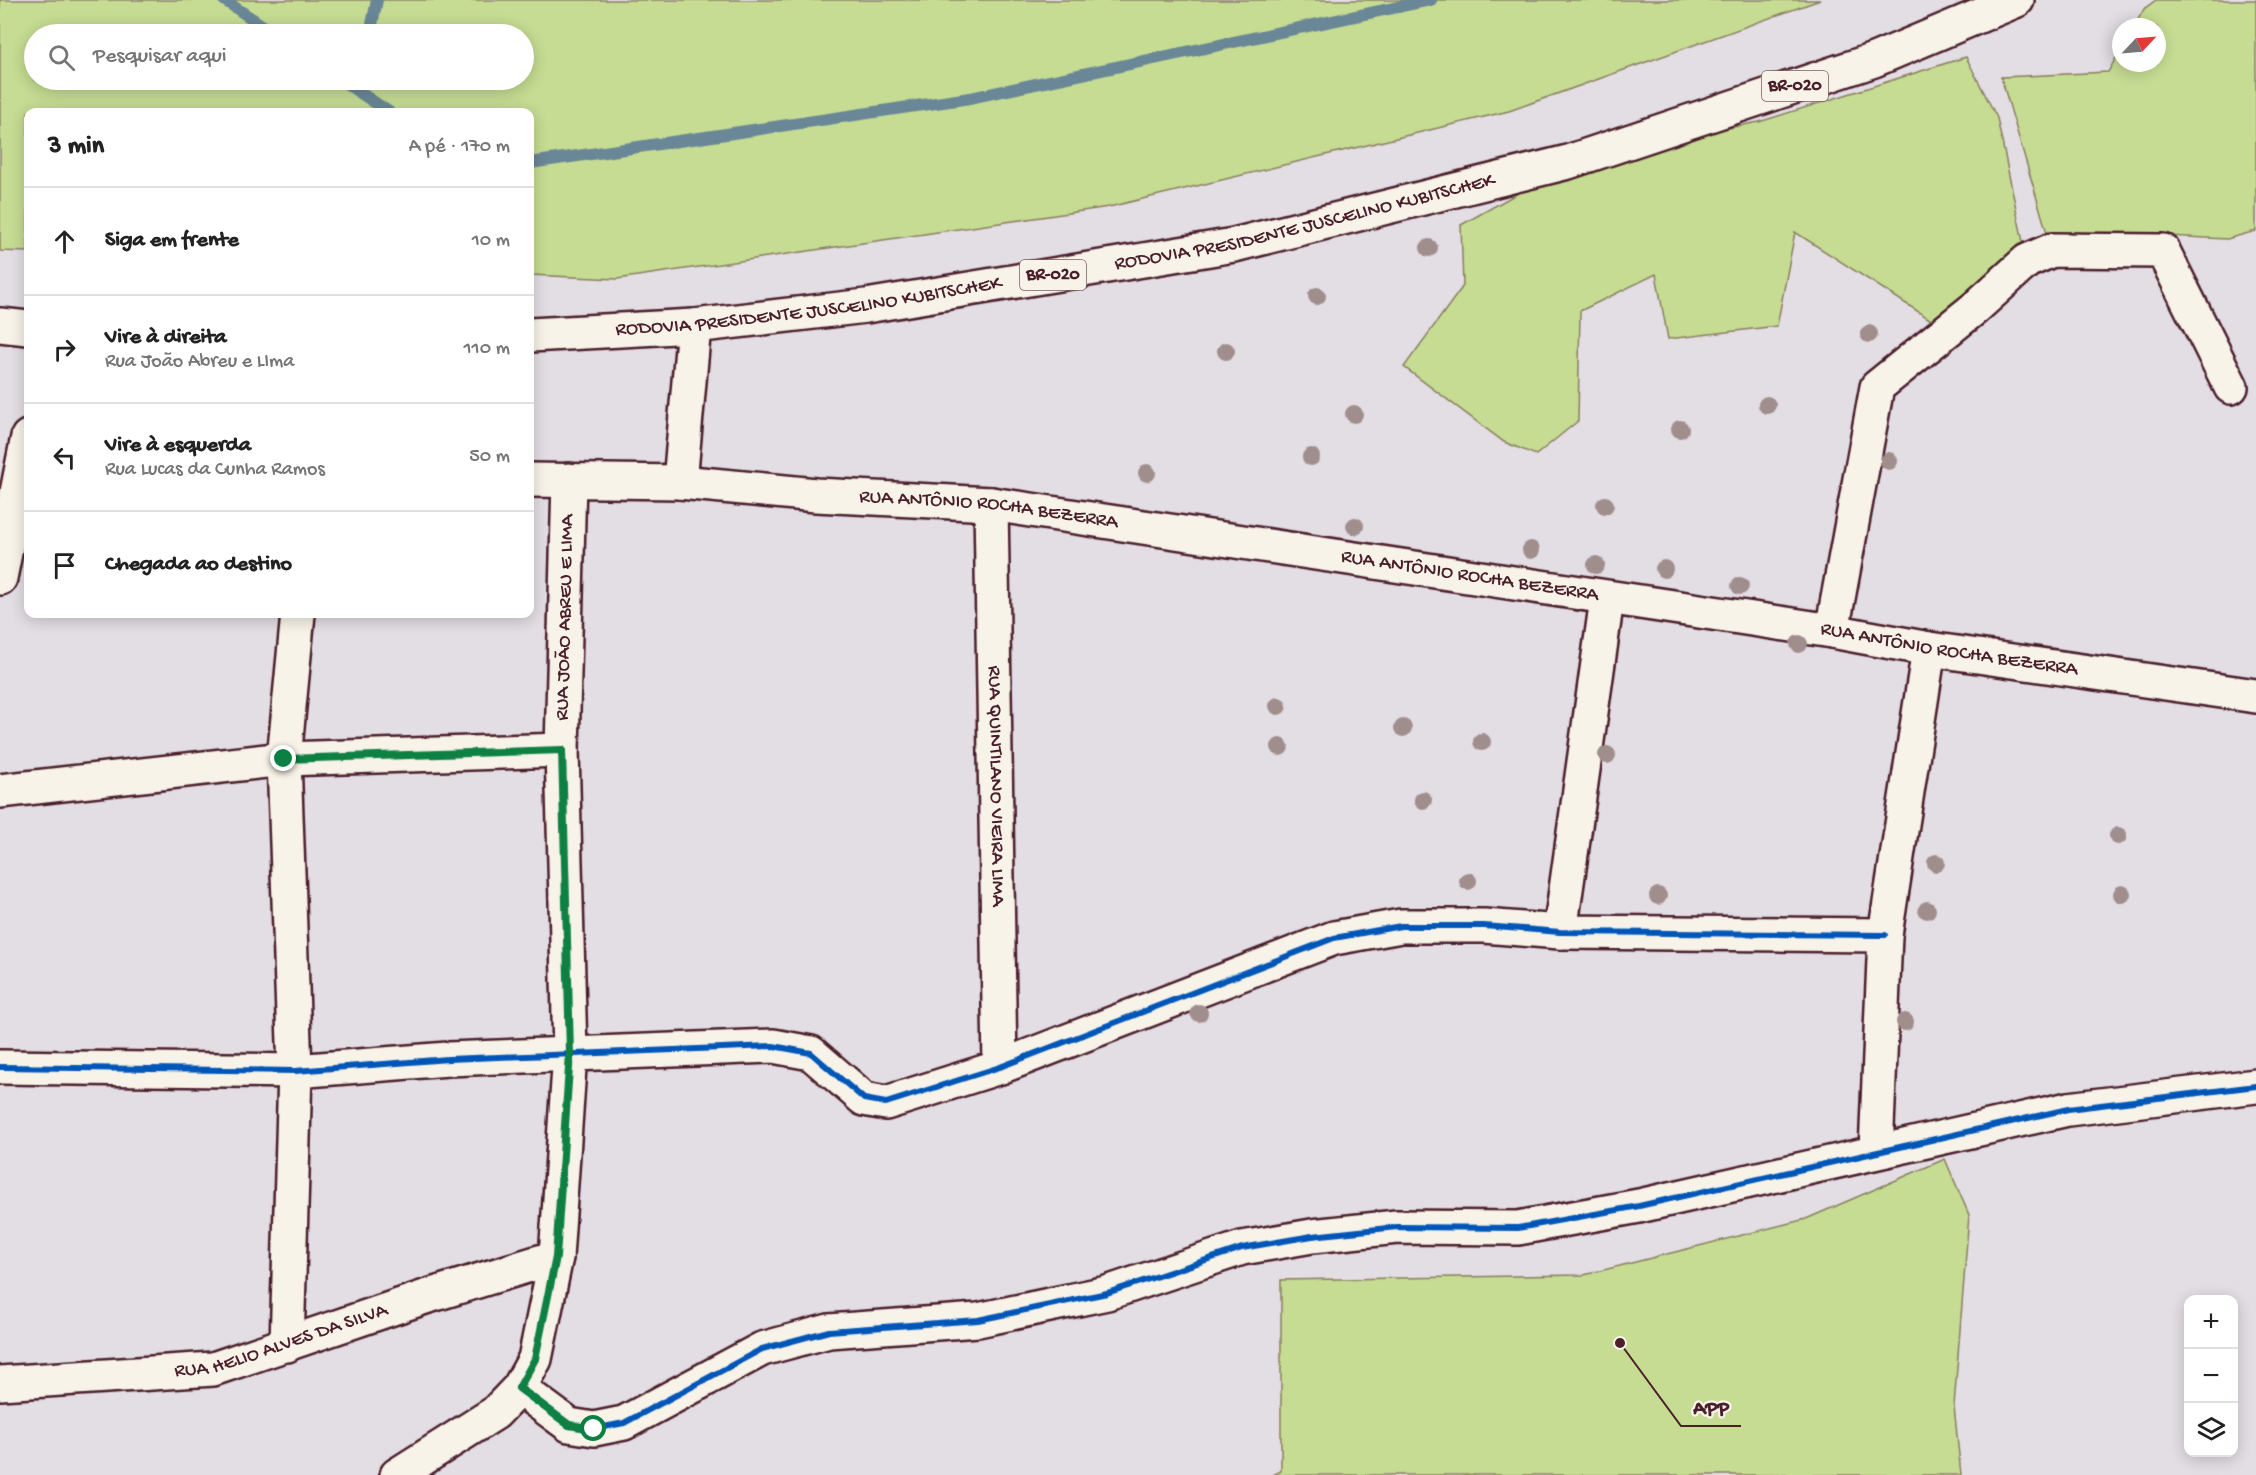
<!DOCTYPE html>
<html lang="pt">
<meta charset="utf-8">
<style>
:root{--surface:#fff;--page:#f6f6f6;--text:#222;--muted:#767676;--line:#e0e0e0}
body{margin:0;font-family:"Gochi Hand",sans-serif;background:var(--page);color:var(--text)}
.controls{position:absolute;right:18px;bottom:18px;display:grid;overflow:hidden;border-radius:12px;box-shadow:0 3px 15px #0003}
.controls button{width:54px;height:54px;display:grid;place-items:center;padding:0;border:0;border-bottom:2px solid var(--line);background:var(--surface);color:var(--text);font:30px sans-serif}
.compass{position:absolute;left:2112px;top:18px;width:54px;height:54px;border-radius:50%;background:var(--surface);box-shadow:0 3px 15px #0003;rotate:64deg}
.stop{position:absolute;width:18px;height:18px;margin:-14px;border:4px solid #0b8043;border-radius:50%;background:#fff}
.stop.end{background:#0b8043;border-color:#fff;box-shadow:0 2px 6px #0008}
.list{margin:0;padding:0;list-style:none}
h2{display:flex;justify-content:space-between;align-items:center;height:78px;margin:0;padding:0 24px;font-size:26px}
h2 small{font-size:20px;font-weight:400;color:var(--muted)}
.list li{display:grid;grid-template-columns:39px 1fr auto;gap:18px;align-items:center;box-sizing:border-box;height:108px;padding:0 24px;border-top:2px solid var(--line)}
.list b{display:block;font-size:22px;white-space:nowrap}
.list p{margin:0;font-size:20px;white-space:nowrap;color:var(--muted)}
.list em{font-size:20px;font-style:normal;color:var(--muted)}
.icon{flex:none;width:33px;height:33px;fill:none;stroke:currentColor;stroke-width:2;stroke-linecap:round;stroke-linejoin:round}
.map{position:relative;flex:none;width:2256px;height:1475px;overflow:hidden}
.search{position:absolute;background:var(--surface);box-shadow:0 3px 15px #0003;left:24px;top:24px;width:510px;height:66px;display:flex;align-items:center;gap:15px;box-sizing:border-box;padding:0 21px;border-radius:33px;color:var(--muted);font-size:22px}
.panel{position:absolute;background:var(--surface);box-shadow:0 3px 15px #0003;left:24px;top:108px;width:510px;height:510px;border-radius:12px}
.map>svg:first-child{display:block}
</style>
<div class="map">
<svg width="2256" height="1475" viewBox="0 0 2256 1475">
<rect width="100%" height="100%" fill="#e3dde4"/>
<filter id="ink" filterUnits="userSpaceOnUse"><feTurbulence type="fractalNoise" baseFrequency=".0167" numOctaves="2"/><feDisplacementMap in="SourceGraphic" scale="12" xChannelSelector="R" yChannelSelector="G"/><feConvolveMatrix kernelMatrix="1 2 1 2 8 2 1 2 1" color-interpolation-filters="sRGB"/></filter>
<g filter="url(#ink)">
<g fill="#c5dc92" stroke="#887e5e" stroke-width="1.5" fill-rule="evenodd">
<path d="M0 0H1820L1509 111 1109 207 617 279 530 275V112H28V252L0 251ZM524 34V80H34V34Z"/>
<polygon points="2156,0 2256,0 2256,231 2227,239 2167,236 2052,250 2001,77 2108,72 2121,49 2121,63 2157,63 2157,27 2134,27 2144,9"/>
<polygon points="1966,57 1997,118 2027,261 1942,327 1795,232 1777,326 1668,339 1656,274 1580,311 1578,421 1536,455 1504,442 1404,367 1463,286 1461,225 1582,157 1759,122"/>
<polygon points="1945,1159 1969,1215 1954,1406 1961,1475 1273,1475 1281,1471 1281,1280 1584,1275 1806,1219"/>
</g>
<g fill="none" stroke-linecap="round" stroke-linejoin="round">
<g stroke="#6a8797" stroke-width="12">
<polyline points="224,0 275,34"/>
<polyline points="370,34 377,0"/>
<polyline points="341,80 389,112"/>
<polyline points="530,163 970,98 1431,0"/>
</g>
<g stroke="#4a1f2b" stroke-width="38">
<g id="minor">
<path id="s1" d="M530 480 680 482 816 495 991 504 1832 631 1929 649 2256 696"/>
<polyline points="680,482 694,326"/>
<path id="s2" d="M991 504 1000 1067"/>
<polyline points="0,578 28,437"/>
<polyline points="1832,631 1877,387 1975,308 2027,261 2052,250 2163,251 2231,387"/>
<polyline points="0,791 284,759 562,750"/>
<polyline points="1560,932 1607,599"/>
<polyline points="0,1067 295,1071 448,1059 773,1046 811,1053 864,1099 886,1103 1000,1067 1334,938 1401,926 1484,926 1560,932 1885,935"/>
<polyline points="1876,1152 1885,935 1929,649"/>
<polyline points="287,1345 295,1071 284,759 298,614"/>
<path id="s3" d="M0 1383 213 1369 425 1297 556 1257"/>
<polyline points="519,1388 569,1425 594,1429 624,1423 762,1349 829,1331 978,1320 1107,1293 1242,1248 1312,1236 1397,1227 1518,1228 1639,1206 2068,1109 2256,1086"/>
<path id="s4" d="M397 1475 495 1413 519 1388 535 1359 556 1257 570 1053 562 750 569 480"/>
</g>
</g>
<g stroke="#4a1f2b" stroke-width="38">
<g id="highway">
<polyline points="0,325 28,328"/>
<path id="s5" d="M530 335 694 326 866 306 1234 245 1568 162 1874 60 2017 0"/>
</g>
</g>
<use href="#minor" stroke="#f7f3e8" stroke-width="33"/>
<use href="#highway" stroke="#f7f3e8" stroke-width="33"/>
<g stroke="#f7f3e8" stroke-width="10">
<g id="cycleway">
<polyline points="0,1067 295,1071 448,1059 773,1046 811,1053 864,1099 886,1103 1000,1067 1334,938 1401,926 1484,926 1560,932 1885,935"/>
<polyline points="519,1388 569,1425 594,1429 624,1423 762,1349 829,1331 978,1320 1107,1293 1242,1248 1312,1236 1397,1227 1518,1228 1639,1206 2068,1109 2256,1086"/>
</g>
</g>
<use href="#cycleway" stroke="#0057b8" stroke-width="6"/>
</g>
<g fill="#a08e8d">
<circle cx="1429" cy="248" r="9"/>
<circle cx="1317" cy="296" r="9"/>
<circle cx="1869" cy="334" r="9"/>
<circle cx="1226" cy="351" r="9"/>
<circle cx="1767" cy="405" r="9"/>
<circle cx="1354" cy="414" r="9"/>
<circle cx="1680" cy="429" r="9"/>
<circle cx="1311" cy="457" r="9"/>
<circle cx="1889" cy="461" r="9"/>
<circle cx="1147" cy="473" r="9"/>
<circle cx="1605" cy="505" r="9"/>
<circle cx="1355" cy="526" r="9"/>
<circle cx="1531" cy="550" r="9"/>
<circle cx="1596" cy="565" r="9"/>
<circle cx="1664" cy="569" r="9"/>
<circle cx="1740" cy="586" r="9"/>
<circle cx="1799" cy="644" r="9"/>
<circle cx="1278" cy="706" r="9"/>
<circle cx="1403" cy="728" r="9"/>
<circle cx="1482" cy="742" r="9"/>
<circle cx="1280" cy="747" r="9"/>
<circle cx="1607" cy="755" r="9"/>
<circle cx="1423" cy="800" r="9"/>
<circle cx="2118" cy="836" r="9"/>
<circle cx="1936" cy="863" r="9"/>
<circle cx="1468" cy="881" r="9"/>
<circle cx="2122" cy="894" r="9"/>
<circle cx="1658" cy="896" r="9"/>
<circle cx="1927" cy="910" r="9"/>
<circle cx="1199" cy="1013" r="9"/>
<circle cx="1905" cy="1022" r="9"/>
</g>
</g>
<g fill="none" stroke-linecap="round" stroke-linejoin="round" filter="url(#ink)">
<polyline stroke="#0b8043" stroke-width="8" points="284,759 562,750 570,1053 556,1257 535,1359 519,1388 569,1425 594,1429"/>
</g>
<g text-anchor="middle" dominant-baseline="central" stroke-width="4.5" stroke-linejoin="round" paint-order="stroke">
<g fill="#f7f3e8" stroke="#7e5f64" stroke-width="1.5">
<rect x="1762" y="71" width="66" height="30" rx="4.5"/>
<rect x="1020" y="260" width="66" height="30" rx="4.5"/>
</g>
<g font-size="18" font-weight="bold" fill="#4a1f2b">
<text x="1795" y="86">BR-020</text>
<text x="1053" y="275">BR-020</text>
</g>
<g font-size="20" fill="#4a1f2b" stroke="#f7f3e8">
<text stroke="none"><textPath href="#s5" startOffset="784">RODOVIA PRESIDENTE JUSCELINO KUBITSCHEK</textPath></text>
<text stroke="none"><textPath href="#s5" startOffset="280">RODOVIA PRESIDENTE JUSCELINO KUBITSCHEK</textPath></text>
<text stroke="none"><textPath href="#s1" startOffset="460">RUA ANTÔNIO ROCHA BEZERRA</textPath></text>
<text stroke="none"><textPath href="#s1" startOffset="946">RUA ANTÔNIO ROCHA BEZERRA</textPath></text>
<text stroke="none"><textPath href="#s4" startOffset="928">RUA JOÃO ABREU E LIMA</textPath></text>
<text stroke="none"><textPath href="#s1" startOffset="1431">RUA ANTÔNIO ROCHA BEZERRA</textPath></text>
<text stroke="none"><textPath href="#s2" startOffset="282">RUA QUINTILANO VIEIRA LIMA</textPath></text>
<text stroke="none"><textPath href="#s3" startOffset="286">RUA HELIO ALVES DA SILVA</textPath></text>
</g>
</g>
<path fill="none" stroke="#4a1f2b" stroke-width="2" d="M1620 1343L1681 1426H1741"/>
<circle fill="#4a1f2b" stroke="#f7f3e8" stroke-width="2" cx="1620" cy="1343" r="6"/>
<g font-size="21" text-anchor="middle" font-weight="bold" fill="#4a1f2b" stroke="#f7f3e8" stroke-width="4.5" stroke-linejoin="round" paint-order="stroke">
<text x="1711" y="1414">APP</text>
</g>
</svg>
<div class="controls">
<button>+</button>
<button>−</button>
<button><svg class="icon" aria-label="layers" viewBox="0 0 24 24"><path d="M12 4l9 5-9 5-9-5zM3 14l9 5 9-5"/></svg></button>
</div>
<svg class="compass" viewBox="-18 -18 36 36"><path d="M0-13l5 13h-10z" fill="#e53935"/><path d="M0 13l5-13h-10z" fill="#767676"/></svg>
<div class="stop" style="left:594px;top:1429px"></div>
<div class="stop end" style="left:284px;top:759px"></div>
<div class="search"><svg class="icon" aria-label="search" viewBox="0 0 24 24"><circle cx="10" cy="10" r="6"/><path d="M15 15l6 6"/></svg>Pesquisar aqui</div>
<section class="panel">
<h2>3 min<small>A pé · 170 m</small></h2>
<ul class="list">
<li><svg class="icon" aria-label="ahead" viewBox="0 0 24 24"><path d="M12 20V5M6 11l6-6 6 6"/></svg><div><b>Siga em frente</b></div><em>10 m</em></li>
<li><svg class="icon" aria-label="right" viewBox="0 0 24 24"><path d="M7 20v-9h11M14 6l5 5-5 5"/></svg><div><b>Vire à direita</b><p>Rua João Abreu e LIma</p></div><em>110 m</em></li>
<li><svg class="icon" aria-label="left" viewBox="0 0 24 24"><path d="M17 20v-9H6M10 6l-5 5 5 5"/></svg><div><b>Vire à esquerda</b><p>Rua Lucas da Cunha Ramos</p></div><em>50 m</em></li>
<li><svg class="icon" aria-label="arrive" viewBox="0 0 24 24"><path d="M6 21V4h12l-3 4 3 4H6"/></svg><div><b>Chegada ao destino</b></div></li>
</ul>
</section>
</div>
